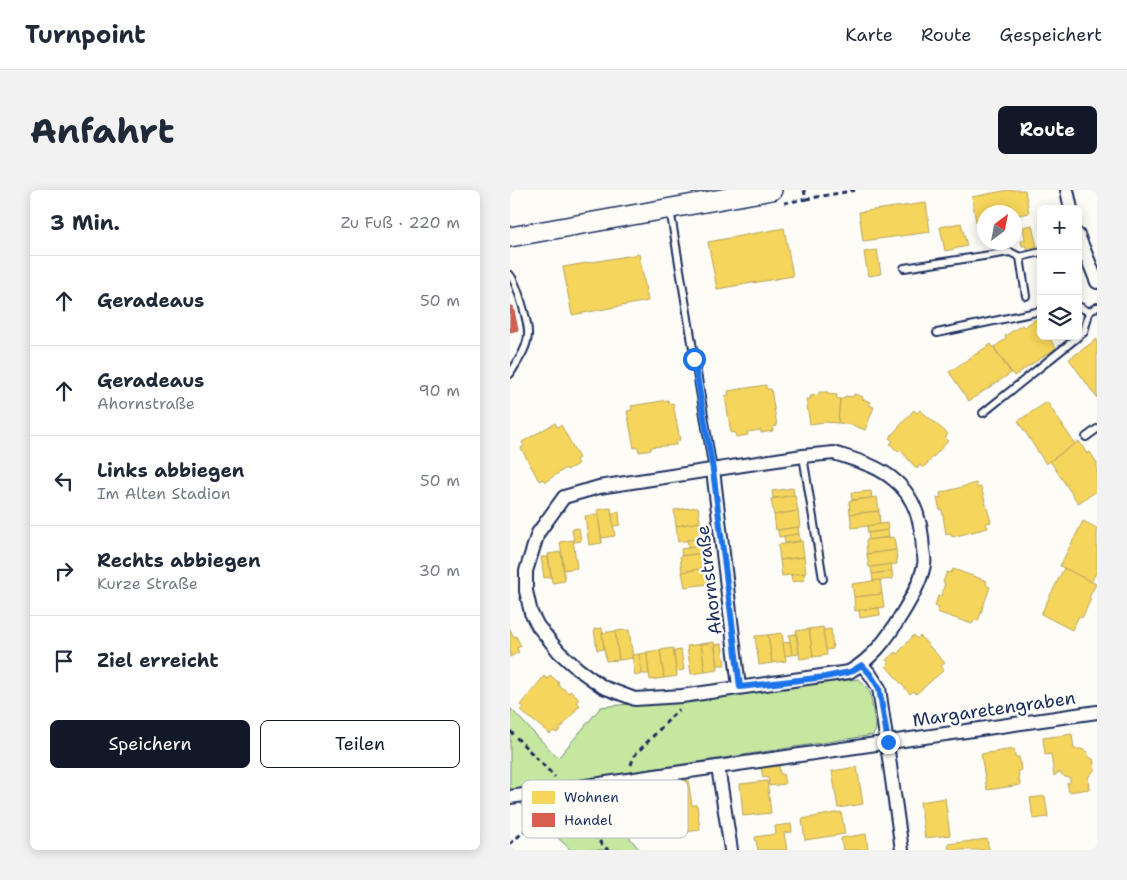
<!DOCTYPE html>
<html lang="de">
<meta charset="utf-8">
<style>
:root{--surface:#fff;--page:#f2f2f3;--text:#1f2937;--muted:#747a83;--line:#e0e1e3;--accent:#111827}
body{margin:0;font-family:"Shantell Sans",sans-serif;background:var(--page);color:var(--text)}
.controls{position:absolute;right:15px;top:15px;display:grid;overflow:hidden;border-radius:8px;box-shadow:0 2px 12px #0003}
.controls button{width:45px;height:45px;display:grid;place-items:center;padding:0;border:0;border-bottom:1px solid var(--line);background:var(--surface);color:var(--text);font:25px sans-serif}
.compass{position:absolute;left:467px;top:15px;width:45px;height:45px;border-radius:50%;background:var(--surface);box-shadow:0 2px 12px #0003;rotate:32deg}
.stop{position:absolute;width:15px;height:15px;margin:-11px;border:4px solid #1a73e8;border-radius:50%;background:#fff}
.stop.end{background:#1a73e8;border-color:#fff;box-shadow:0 1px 5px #0008}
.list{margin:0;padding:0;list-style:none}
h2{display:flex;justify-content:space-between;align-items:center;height:65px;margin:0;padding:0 20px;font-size:21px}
h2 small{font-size:16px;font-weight:400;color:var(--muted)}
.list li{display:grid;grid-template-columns:32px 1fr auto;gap:15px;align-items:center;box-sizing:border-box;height:90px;padding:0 20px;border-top:1px solid var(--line)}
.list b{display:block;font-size:19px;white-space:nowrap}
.list p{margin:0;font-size:16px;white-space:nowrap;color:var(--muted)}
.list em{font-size:16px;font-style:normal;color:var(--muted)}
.actions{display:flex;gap:10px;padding:15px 20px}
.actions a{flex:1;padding:11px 0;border:1px solid var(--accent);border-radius:8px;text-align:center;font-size:18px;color:var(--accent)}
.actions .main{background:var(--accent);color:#fff}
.icon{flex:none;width:28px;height:28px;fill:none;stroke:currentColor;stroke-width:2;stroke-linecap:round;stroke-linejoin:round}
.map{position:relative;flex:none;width:587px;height:660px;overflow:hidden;border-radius:8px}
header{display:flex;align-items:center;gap:30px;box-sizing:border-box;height:70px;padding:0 25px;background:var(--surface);border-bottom:1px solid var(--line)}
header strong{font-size:24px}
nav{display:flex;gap:28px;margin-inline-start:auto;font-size:18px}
.intro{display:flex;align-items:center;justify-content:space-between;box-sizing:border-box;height:120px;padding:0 30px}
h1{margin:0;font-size:35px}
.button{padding:12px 22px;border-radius:8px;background:var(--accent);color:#fff;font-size:18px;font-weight:700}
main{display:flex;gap:30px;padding:0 30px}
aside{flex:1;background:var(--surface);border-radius:8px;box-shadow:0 2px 12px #0003}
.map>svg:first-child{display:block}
</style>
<header>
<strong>Turnpoint</strong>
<nav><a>Karte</a><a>Route</a><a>Gespeichert</a></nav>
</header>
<div class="intro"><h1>Anfahrt</h1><a class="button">Route</a></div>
<main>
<aside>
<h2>3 Min.<small>Zu Fuß · 220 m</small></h2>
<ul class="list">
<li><svg class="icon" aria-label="ahead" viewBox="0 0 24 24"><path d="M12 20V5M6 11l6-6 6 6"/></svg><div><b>Geradeaus</b></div><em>50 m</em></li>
<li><svg class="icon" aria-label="ahead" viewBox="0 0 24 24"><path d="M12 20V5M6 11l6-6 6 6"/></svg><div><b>Geradeaus</b><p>Ahornstraße</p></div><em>90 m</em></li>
<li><svg class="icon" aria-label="left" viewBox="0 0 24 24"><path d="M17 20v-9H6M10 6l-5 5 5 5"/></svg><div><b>Links abbiegen</b><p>Im Alten Stadion</p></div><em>50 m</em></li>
<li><svg class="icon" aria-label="right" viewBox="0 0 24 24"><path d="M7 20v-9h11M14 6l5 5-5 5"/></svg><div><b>Rechts abbiegen</b><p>Kurze Straße</p></div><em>30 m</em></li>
<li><svg class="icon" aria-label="arrive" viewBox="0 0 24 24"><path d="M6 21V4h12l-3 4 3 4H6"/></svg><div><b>Ziel erreicht</b></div></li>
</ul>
<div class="actions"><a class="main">Speichern</a><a>Teilen</a></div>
</aside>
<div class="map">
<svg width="587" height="660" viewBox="0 0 587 660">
<rect width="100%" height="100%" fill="#fdfcf7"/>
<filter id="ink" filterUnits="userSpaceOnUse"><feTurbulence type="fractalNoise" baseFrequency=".02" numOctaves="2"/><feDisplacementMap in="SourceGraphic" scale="10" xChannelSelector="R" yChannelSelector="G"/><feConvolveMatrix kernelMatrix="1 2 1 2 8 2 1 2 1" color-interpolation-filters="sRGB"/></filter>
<g filter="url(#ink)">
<polygon fill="#c5e7a0" stroke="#708b7f" points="349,489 360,502 366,540 363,545 70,590 130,660 61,660 10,613 0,607 0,518 48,568 91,517"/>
<g fill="#f6d55c" stroke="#b4a35d">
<polygon points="499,0 515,0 519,23 504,26 504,22 474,22 474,31 466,32 462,7"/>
<polygon points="416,13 420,42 353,51 349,22"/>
<polygon points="451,33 457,56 435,61 430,37"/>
<polygon points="522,35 527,57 517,59 516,56 512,56 511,51 515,50 513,37"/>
<polygon points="274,38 283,86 207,99 198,52"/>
<polygon points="367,60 371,84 358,86 354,62"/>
<polygon points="129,64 138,111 62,125 53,77"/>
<polygon points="526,129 531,135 531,146 538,146 546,158 504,186 484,157 496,149 495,146 512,135 514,137"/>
<polygon points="587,149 587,208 559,169"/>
<polygon points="481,154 501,183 459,211 439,182"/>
<polygon points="256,195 256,199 261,199 267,236 262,237 263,241 251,243 251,240 237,242 238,245 226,247 225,242 221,243 215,206 219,205 218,201"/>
<polygon points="309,202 318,202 318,204 327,205 326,208 330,209 328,233 314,232 300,234 296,209 301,209 300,206 309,205"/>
<polygon points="344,204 353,207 352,209 361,212 359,215 364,217 355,240 342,235 328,233 330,209 334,209 335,206 343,207"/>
<polygon points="158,210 159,214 163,213 170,250 166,251 166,255 141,257 141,260 129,262 128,257 124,258 117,221 122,220 121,216"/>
<polygon points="537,212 565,254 536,274 508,231"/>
<polygon points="404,220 407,223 410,220 438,244 435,248 438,251 413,278 410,275 407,279 390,260 388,262 380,254 383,251 379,248"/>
<polygon points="45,233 47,237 51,235 69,268 66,270 68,274 57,280 56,278 35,292 33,289 29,291 11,258 14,256 12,252"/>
<polygon points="569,251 577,264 580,262 587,273 587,301 568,313 540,271"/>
<polygon points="466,293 467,298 471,297 481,332 476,333 478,338 442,347 441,343 436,344 432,319 430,320 427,308 431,307 430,303"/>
<polygon points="283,298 284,306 263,308 262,301"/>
<polygon points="361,301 362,308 342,310 341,303"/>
<polygon points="285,305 288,321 264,325 261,309"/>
<polygon points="367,307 369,321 340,324 339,311"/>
<polygon points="188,317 190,332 166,336 164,320"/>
<polygon points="101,318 105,346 91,348 92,353 87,320"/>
<polygon points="288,321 290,337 266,340 264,325"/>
<polygon points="369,321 370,334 342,338 340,324"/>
<polygon points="109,322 110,335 103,336 102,323"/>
<polygon points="88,325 92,353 79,355 75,326"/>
<polygon points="573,331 587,338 587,381 581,392 550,376"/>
<polygon points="190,332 192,348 168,352 166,336"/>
<polygon points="377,333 378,340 358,343 357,336"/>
<polygon points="288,337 289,344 269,347 268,340"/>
<polygon points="69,338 71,351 64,352 62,339"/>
<polygon points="378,340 379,347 359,350 358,343"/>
<polygon points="289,344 290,351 275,353 274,346"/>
<polygon points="384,347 386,360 357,364 356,350"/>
<polygon points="190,349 191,356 178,358 177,350"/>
<polygon points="63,350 67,378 54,380 50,352"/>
<polygon points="292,351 294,367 270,370 268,355"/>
<polygon points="191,356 192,363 172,366 171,359"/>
<polygon points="386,360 387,374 359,377 357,364"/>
<polygon points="51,362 55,391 42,393 38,364"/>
<polygon points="194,363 196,378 172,382 170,366"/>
<polygon points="31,367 38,367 41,387 34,388"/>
<polygon points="294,367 296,383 272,386 270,370"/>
<polygon points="381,374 382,381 362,384 361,377"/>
<polygon points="196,378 199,394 175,397 172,382"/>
<polygon points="554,378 586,394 579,407 581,409 572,428 569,426 562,440 531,424"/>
<polygon points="443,379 477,391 476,395 480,397 468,431 464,430 462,434 427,422 429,418 425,416 428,406 431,406 435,393 433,392 437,382 441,383"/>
<polygon points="382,381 383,389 363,391 362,384"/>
<polygon points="294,383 295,390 282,392 281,385"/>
<polygon points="370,390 372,404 344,407 342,394"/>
<polygon points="372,404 374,417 345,421 344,407"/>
<polygon points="369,418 370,425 350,428 349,420"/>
<polygon points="313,437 317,465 303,467 299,439"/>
<polygon points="92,438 94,459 87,460 84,439"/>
<polygon points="0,439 4,447 6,446 11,456 7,458 9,462 0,467"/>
<polygon points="299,439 303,467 290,469 286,441"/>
<polygon points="321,439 323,459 316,460 313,440"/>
<polygon points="119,440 123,468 109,470 105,441"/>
<polygon points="105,441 109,470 96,471 92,443"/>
<polygon points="272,443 276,471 262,473 258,445"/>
<polygon points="286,444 289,464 282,465 279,445"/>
<polygon points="258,445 262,473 249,475 245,446"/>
<polygon points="404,445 407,449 410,446 435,473 431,476 434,480 406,504 404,501 400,504 376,476 379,473 376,470 385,462 387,464"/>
<polygon points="204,452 208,480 195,482 191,454"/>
<polygon points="280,452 282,465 275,466 273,453"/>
<polygon points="191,454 195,482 181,484 177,456"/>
<polygon points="212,454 215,475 208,475 205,455"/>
<polygon points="163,458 167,486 154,488 150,460"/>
<polygon points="150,460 154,488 140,490 136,462"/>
<polygon points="171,460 174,480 166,481 164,461"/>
<polygon points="137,463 139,484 132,484 129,464"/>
<polygon points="129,464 132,484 125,486 122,465"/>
<polygon points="40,485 49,493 48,495 59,503 60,501 69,509 66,512 70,515 47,543 43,541 40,544 11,521 14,517 11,515 34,486 37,489"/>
<polygon points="562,544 564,559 571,559 577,562 579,567 583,569 585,579 578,588 579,599 559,602 557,593 560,593 560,588 555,587 549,582 544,586 541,564 535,565 533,548"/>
<polygon points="504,559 505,567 509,567 511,580 508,581 510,595 477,600 471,564"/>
<polygon points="269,575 270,584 273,584 275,594 259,596 258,587 253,588 251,577"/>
<polygon points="347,577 353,614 328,618 322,581"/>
<polygon points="178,590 182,615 187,615 190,640 168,643 165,622 138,626 134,600 152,598 152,594"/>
<polygon points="257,591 261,623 233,626 230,594"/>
<polygon points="535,606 538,627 523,629 520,608"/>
<polygon points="435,608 440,645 415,648 410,612"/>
<polygon points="331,622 335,644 295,650 292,629"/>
<polygon points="281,634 282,642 274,643 277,660 248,660 245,647 266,644 265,636"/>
<polygon points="356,644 358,660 333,660 331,648"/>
<polygon points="477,649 479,660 439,660 438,654"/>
</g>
<polygon fill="#d6604d" stroke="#9e5152" points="0,116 3,116 8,140 0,142"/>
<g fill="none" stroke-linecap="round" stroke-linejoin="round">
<g stroke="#1b2f5e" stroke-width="10">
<g id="service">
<polyline points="160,19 203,280"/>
<polyline points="510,67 516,106"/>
<polyline points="394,78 500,62 510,67 531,62"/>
<path d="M0 85C7 93 19 134 18 145 17 159 7 172 0 184"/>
<polyline points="579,122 587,117"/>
<polyline points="427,143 531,121"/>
<polyline points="473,223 574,142 579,122 568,116"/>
<polyline points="576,247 587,239"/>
<polyline points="293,266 313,389"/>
</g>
</g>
<g stroke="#1b2f5e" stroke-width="16">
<g id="minor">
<polyline points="557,0 561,19"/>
<polyline points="568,45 587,92"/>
<path d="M324 263C345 270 366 275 383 289 405 306 412 333 413 360 414 365 415 371 414 375 410 394 400 411 390 427 377 449 362 469 339 482L172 506 125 509 93 497 68 479 49 462 28 436 21 423 16 401V381L28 343 54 307 89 297 293 266Z"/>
<polyline points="203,280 229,497"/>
<polyline points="352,475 360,484 369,498 392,660"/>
<polyline points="208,577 221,660"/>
<polyline points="0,607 587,522"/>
</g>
</g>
<g stroke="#1b2f5e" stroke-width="22">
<polyline id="secondary" points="0,47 262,0"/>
</g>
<g stroke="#1b2f5e" stroke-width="3" stroke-dasharray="5 4" stroke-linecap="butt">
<polyline points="294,0 296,9 346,0"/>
<polyline points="274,13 296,9"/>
<polyline points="0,541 45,587"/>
<polyline points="121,575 124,566 169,519"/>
<polyline points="72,610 86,648 98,660"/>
<polyline points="0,654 21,635 35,616"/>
</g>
<use href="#service" stroke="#fdfcf7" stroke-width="6"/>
<use href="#minor" stroke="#fdfcf7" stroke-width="12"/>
<use href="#secondary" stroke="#fdfcf7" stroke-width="19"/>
</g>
</g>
<g fill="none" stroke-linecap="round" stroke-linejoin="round" filter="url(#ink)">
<polyline stroke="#1a73e8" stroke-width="6" points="184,169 203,280 230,497 315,487 340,482 352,475 360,484 369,498 378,552"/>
</g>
<g text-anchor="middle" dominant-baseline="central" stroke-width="5" stroke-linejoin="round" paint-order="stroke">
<g font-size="18" fill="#1b2f5e" stroke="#fdfcf7">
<text transform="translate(199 390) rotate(-97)">Ahornstraße</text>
<text transform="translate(484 519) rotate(-8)">Margaretengraben</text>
</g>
</g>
<rect x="12" y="590" width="166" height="58" rx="8" fill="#fdfcf7" stroke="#b9bec9" stroke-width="1"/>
<rect x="22" y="601" width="23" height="13" fill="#f6d55c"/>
<rect x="22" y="623" width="23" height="14" fill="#d6604d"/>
<g font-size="14" fill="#1b2f5e">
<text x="54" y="612">Wohnen</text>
<text x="54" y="635">Handel</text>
</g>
</svg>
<div class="controls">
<button>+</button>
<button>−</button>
<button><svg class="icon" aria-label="layers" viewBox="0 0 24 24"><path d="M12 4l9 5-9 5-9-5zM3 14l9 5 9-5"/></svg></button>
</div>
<svg class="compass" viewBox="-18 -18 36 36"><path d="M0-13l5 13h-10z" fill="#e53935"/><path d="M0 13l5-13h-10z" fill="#747a83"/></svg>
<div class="stop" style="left:184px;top:169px"></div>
<div class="stop end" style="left:378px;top:552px"></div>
</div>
</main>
